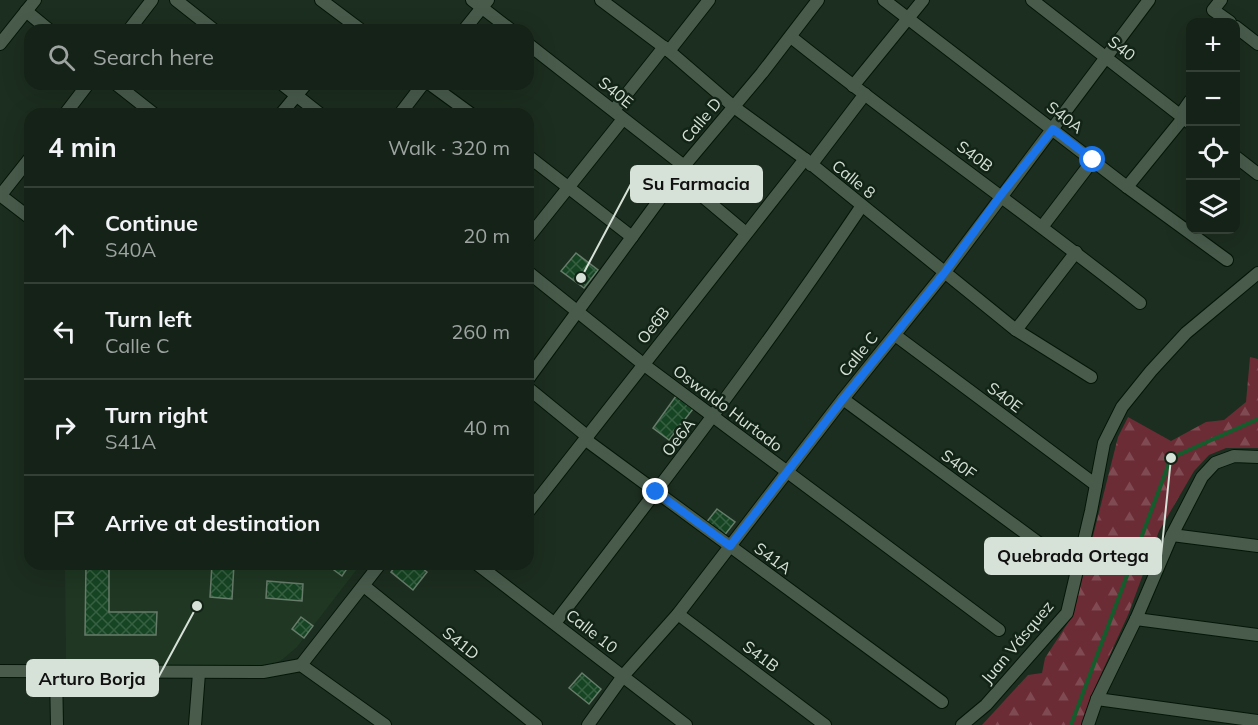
<!DOCTYPE html>
<meta charset="utf-8">
<style>
:root{--surface:#152217;--page:#222f24;--text:#f1f3f6;--muted:#9da4a1;--line:#343f36}
body{margin:0;font-family:Mulish,sans-serif;background:var(--page);color:var(--text)}
.controls{position:absolute;right:18px;top:18px;display:grid;overflow:hidden;border-radius:12px;box-shadow:0 6px 24px #0002}
.controls button{width:54px;height:54px;display:grid;place-items:center;padding:0;border:0;border-bottom:2px solid var(--line);background:var(--surface);color:var(--text);font:30px sans-serif}
.stop{position:absolute;width:18px;height:18px;margin:-14px;border:4px solid #1a73e8;border-radius:50%;background:#fff}
.stop.end{background:#1a73e8;border-color:#fff;box-shadow:0 2px 6px #0008}
.list{margin:0;padding:0;list-style:none}
h2{display:flex;justify-content:space-between;align-items:center;height:78px;margin:0;padding:0 24px;font-size:26px}
h2 small{font-size:20px;font-weight:400;color:var(--muted)}
.list li{display:grid;grid-template-columns:39px 1fr auto;gap:18px;align-items:center;box-sizing:border-box;height:96px;padding:0 24px;border-top:2px solid var(--line)}
.list b{display:block;font-size:22px;white-space:nowrap}
.list p{margin:0;font-size:20px;white-space:nowrap;color:var(--muted)}
.list em{font-size:20px;font-style:normal;color:var(--muted)}
.icon{flex:none;width:33px;height:33px;fill:none;stroke:currentColor;stroke-width:2;stroke-linecap:round;stroke-linejoin:round}
.map{position:relative;flex:none;width:1258px;height:725px;overflow:hidden}
.search{position:absolute;background:var(--surface);box-shadow:0 6px 24px #0002;left:24px;top:24px;width:510px;height:66px;display:flex;align-items:center;gap:15px;box-sizing:border-box;padding:0 21px;border-radius:18px;color:var(--muted);font-size:22px}
.panel{position:absolute;background:var(--surface);box-shadow:0 6px 24px #0002;left:24px;top:108px;width:510px;height:462px;border-radius:18px}
.map>svg:first-child{display:block}
</style>
<div class="map">
<svg width="1258" height="725" viewBox="0 0 1258 725">
<defs>
<pattern id="forest-firs" width="22" height="20" patternUnits="userSpaceOnUse" patternTransform="scale(1.5)"><rect width="22" height="20" fill="#6b2c36"/><path d="M5 1l3.5 6h-7zM16 11l3.5 6h-7z" fill="#7f4a52"/></pattern>
<pattern id="building-cross-hatch" width="8" height="8" patternUnits="userSpaceOnUse" patternTransform="scale(1.5)"><rect width="8" height="8" fill="#164523"/><path d="M0 0l8 8M0 8l8-8" fill="none" stroke="#376042"/></pattern>
</defs>
<rect width="100%" height="100%" fill="#1c2e1f"/>
<polygon fill="#1f3723" points="65,564 361,564 297,647 283,659 271,666 255,667 66,664"/>
<polygon fill="url(#forest-firs)" points="1250,357 1258,359 1258,448 1226,448 1209,455 1194,471 1159,531 1128,615 1091,696 1081,725 982,725 1028,675 1042,673 1045,658 1073,615 1118,437 1128,417 1171,441 1206,422 1224,420 1246,402"/>
<g fill="none" stroke-linecap="round" stroke-linejoin="round">
<polyline stroke="#165b2c" stroke-width="4" points="1071,725 1171,458 1258,419"/>
</g>
<g fill="url(#building-cross-hatch)" stroke="#687c6b" stroke-width="1.5">
<polygon points="576,253 598,270 584,288 561,271"/>
<polygon points="676,396 693,409 669,440 653,428"/>
<polygon points="717,509 735,522 723,537 705,524"/>
<polygon points="86,564 109,564 109,612 157,612 156,635 85,635"/>
<polygon points="212,564 234,564 232,599 210,597"/>
<polygon points="326,564 350,564 342,576"/>
<polygon points="397,564 417,564 427,572 413,590 391,572"/>
<polygon points="267,581 303,584 302,601 266,598"/>
<polygon points="301,617 313,626 304,638 292,629"/>
<polygon points="582,673 601,689 589,704 569,688"/>
</g>
<g fill="none" stroke-linecap="round" stroke-linejoin="round">
<g stroke="#051608" stroke-width="14">
<g id="street">
<polyline points="176,0 214,30"/>
<polyline points="321,0 361,30"/>
<polyline points="472,0 511,30"/>
<polyline points="601,0 669,51 734,107 805,159 1016,330 1091,377"/>
<polyline points="884,0 1127,187 1227,260"/>
<polyline points="1032,0 1190,123"/>
<polyline points="1221,0 1213,10 1230,22"/>
<polyline points="26,11 49,30"/>
<polyline points="1236,27 1258,44"/>
<polyline points="129,30 152,0"/>
<polyline points="464,30 488,0"/>
<path d="M791 37C905 128 1025 212 1140 303"/>
<polyline points="0,44 35,0"/>
<polyline points="528,44 684,166"/>
<polyline points="669,51 709,0"/>
<polyline points="116,84 154,114"/>
<polyline points="282,84 320,114"/>
<polyline points="430,84 471,114"/>
<polyline points="853,86 923,0"/>
<polyline points="614,110 664,47"/>
<polyline points="65,114 88,84"/>
<polyline points="281,114 306,84"/>
<polyline points="400,114 423,84"/>
<polyline points="1181,114 1190,101"/>
<polyline points="528,156 632,237"/>
<polyline points="1236,157 1258,174"/>
<polyline points="811,165 865,94"/>
<polyline points="677,175 746,233"/>
<polyline points="1127,187 1184,117"/>
<polyline points="0,195 30,218"/>
<polyline points="0,196 30,158"/>
<polyline points="1042,227 1093,160"/>
<polyline points="528,238 623,119"/>
<polyline points="528,272 643,364 999,630"/>
<polyline points="1016,330 1076,252"/>
<polyline points="895,335 1096,485"/>
<polyline points="528,379 684,166 762,73 818,0"/>
<polyline points="528,388 588,437"/>
<polyline points="843,399 1055,555"/>
<polyline points="586,440 942,702"/>
<polyline points="528,512 805,159"/>
<polyline points="1172,535 1258,546"/>
<polyline points="477,564 686,725"/>
<polyline points="364,586 536,725"/>
<polyline points="678,614 825,725"/>
<polyline points="1136,619 1258,635"/>
<path d="M555 623C660 487 765 350 861 207"/>
<polyline points="301,665 380,564"/>
<polyline points="0,671 263,672 301,665 385,725"/>
<polyline points="56,672 57,725"/>
<polyline points="1097,699 1258,721"/>
<polyline points="195,725 199,673"/>
<polyline points="588,725 623,676 678,614 843,399 945,272 1149,0"/>
<polyline points="962,725 986,705 1067,613 1091,511 1104,443 1122,407 1151,371 1186,333 1258,273"/>
<polyline points="1088,725 1097,699 1136,619 1172,535 1202,477 1215,463 1234,456 1258,457"/>
</g>
</g>
<use href="#street" stroke="#495c4c" stroke-width="12"/>
</g>
<g fill="none" stroke-linecap="round" stroke-linejoin="round">
<polyline stroke="#1a73e8" stroke-width="8" points="656,492 730,546 843,399 945,272 1000,196 1053,129 1093,160"/>
</g>
<g text-anchor="middle" dominant-baseline="central" stroke-width="5" stroke-linejoin="round" paint-order="stroke">
<g font-size="16" fill="#d6e1d7" stroke="#122416">
<text transform="translate(1122 48) rotate(38)">S40</text>
<text transform="translate(616 92) rotate(39)">S40E</text>
<text transform="translate(1065 117) rotate(38)">S40A</text>
<text transform="translate(701 120) rotate(-50)">Calle D</text>
<text transform="translate(975 156) rotate(37)">S40B</text>
<text transform="translate(854 179) rotate(39)">Calle 8</text>
<text transform="translate(653 325) rotate(-52)">Oe6B</text>
<text transform="translate(858 354) rotate(-51)">Calle C</text>
<text transform="translate(1005 397) rotate(37)">S40E</text>
<text transform="translate(728 408) rotate(37)">Oswaldo Hurtado</text>
<text transform="translate(678 437) rotate(-52)">Oe6A</text>
<text transform="translate(959 464) rotate(36)">S40F</text>
<text transform="translate(773 558) rotate(36)">S41A</text>
<text transform="translate(592 631) rotate(38)">Calle 10</text>
<text transform="translate(1017 642) rotate(-50)">Juan Vásquez</text>
<text transform="translate(461 643) rotate(39)">S41D</text>
<text transform="translate(761 656) rotate(37)">S41B</text>
</g>
</g>
<path fill="none" stroke="#d6e1d7" stroke-width="2" d="M581 278L631 184M1171 458L1161 556M197 606L158 678"/>
<g fill="#d6e1d7" stroke="#122416" stroke-width="2">
<circle cx="581" cy="278" r="6"/>
<circle cx="1171" cy="458" r="6"/>
<circle cx="197" cy="606" r="6"/>
</g>
<g fill="#d6e1d7" stroke="#d6e1d7" stroke-width="2">
<rect x="631" y="166" width="131" height="36" rx="6"/>
<rect x="985" y="538" width="176" height="36" rx="6"/>
<rect x="27" y="660" width="131" height="36" rx="6"/>
</g>
<g font-size="18" text-anchor="middle" font-weight="bold" fill="#111">
<text x="696" y="190">Su Farmacia</text>
<text x="1073" y="562">Quebrada Ortega</text>
<text x="92" y="685">Arturo Borja</text>
</g>
</svg>
<div class="controls">
<button>+</button>
<button>−</button>
<button><svg class="icon" aria-label="locate" viewBox="0 0 24 24"><circle cx="12" cy="12" r="6"/><path d="M12 2v4M12 18v4M2 12h4M18 12h4"/></svg></button>
<button><svg class="icon" aria-label="layers" viewBox="0 0 24 24"><path d="M12 4l9 5-9 5-9-5zM3 14l9 5 9-5"/></svg></button>
</div>
<div class="stop" style="left:1093px;top:160px"></div>
<div class="stop end" style="left:656px;top:492px"></div>
<div class="search"><svg class="icon" aria-label="search" viewBox="0 0 24 24"><circle cx="10" cy="10" r="6"/><path d="M15 15l6 6"/></svg>Search here</div>
<section class="panel">
<h2>4 min<small>Walk · 320 m</small></h2>
<ul class="list">
<li><svg class="icon" aria-label="ahead" viewBox="0 0 24 24"><path d="M12 20V5M6 11l6-6 6 6"/></svg><div><b>Continue</b><p>S40A</p></div><em>20 m</em></li>
<li><svg class="icon" aria-label="left" viewBox="0 0 24 24"><path d="M17 20v-9H6M10 6l-5 5 5 5"/></svg><div><b>Turn left</b><p>Calle C</p></div><em>260 m</em></li>
<li><svg class="icon" aria-label="right" viewBox="0 0 24 24"><path d="M7 20v-9h11M14 6l5 5-5 5"/></svg><div><b>Turn right</b><p>S41A</p></div><em>40 m</em></li>
<li><svg class="icon" aria-label="arrive" viewBox="0 0 24 24"><path d="M6 21V4h12l-3 4 3 4H6"/></svg><div><b>Arrive at destination</b></div></li>
</ul>
</section>
</div>
